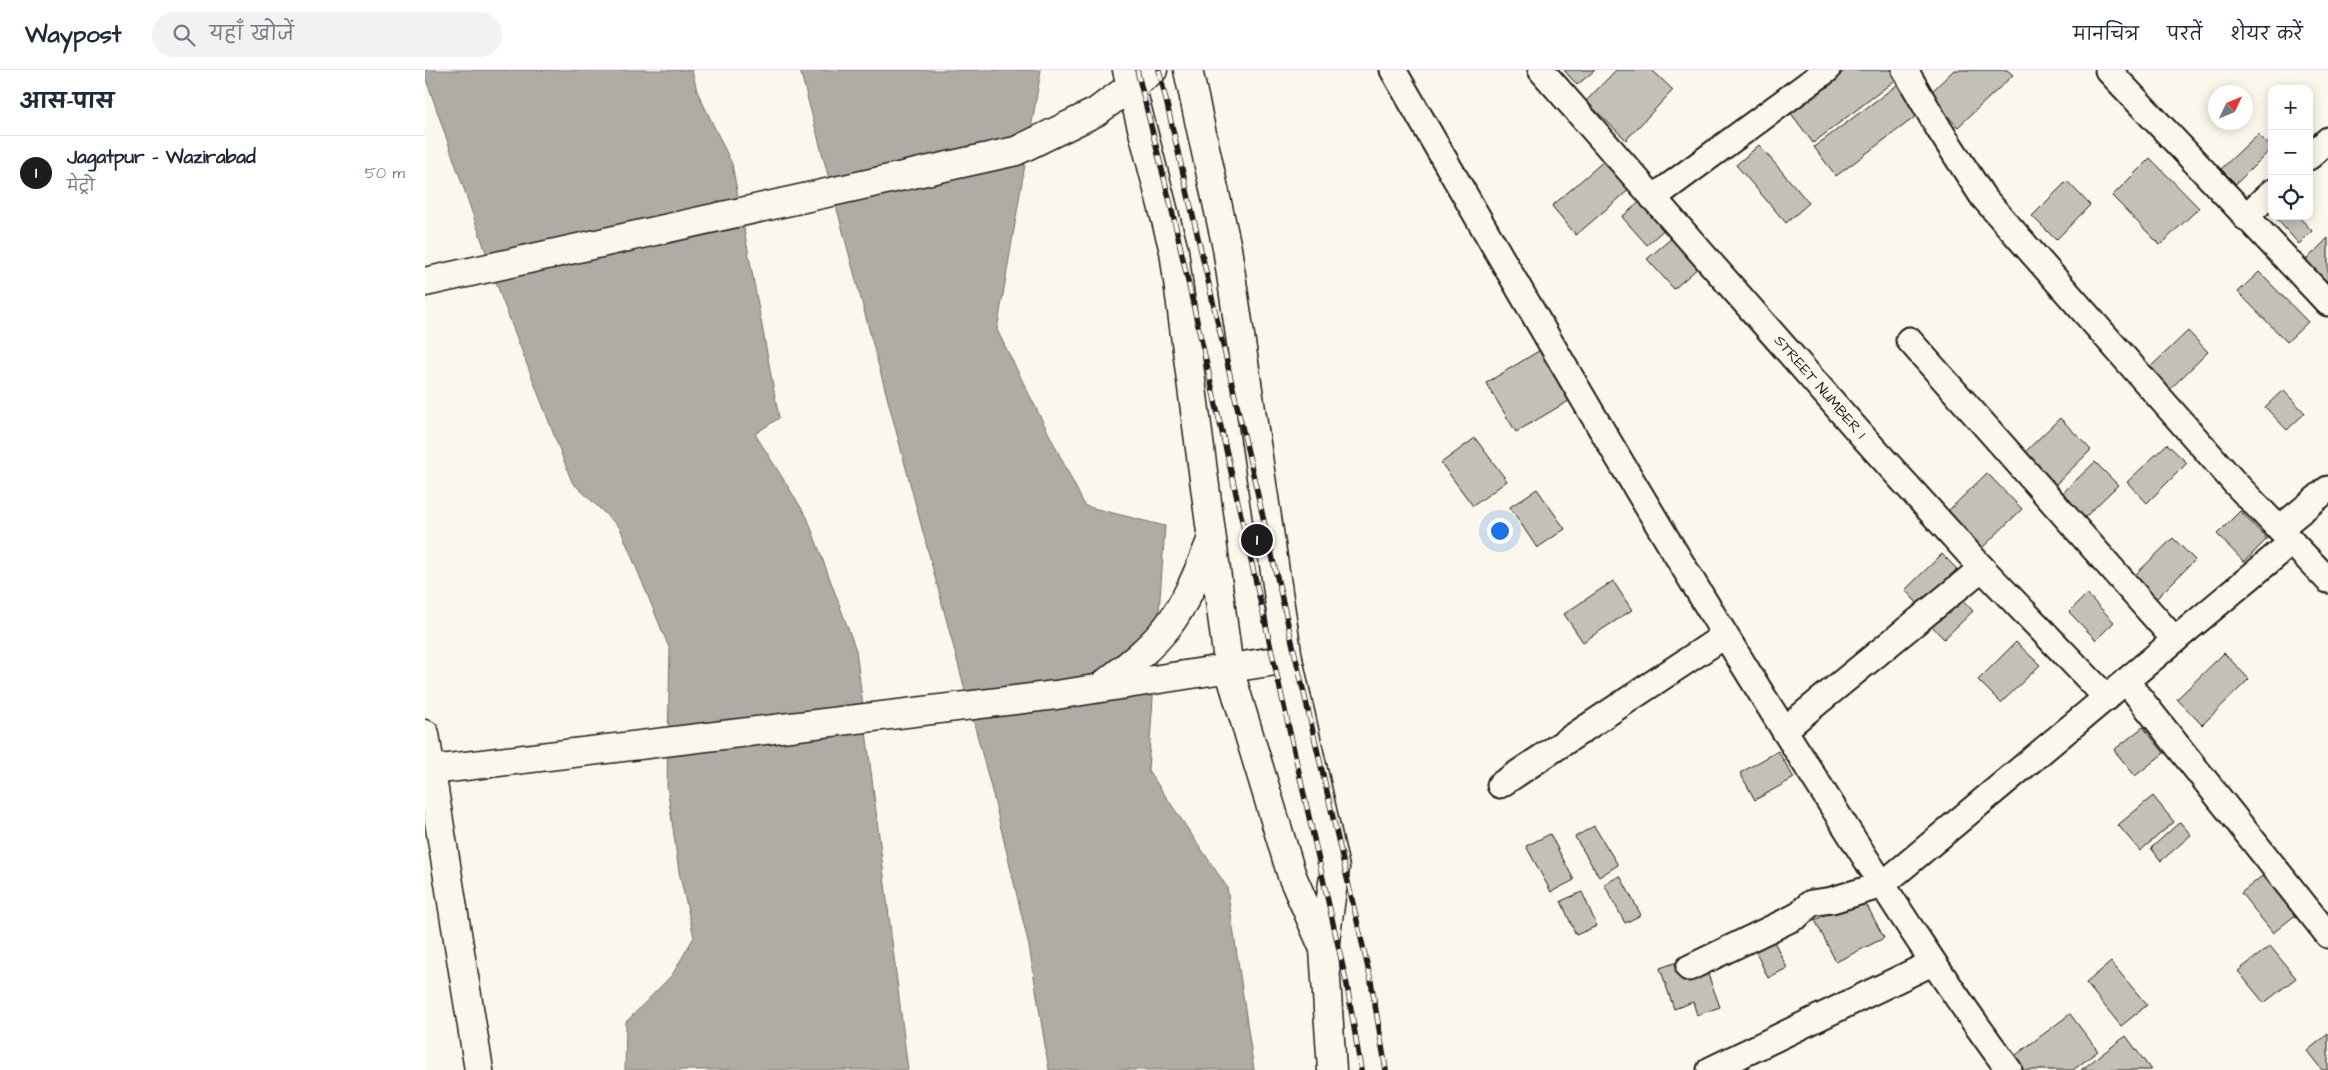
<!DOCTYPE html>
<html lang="hi">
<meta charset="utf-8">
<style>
:root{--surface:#fff;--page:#f2f2f3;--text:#1f2937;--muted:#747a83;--line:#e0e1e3;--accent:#1c1c1c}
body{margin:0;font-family:"Architects Daughter","Playpen Sans Deva",sans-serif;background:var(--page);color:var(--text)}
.controls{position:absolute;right:15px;top:15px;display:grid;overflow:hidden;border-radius:10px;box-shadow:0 2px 12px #0003}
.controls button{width:45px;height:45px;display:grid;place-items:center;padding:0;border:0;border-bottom:1px solid var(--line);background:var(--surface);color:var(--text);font:25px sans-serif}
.compass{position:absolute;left:1783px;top:15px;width:45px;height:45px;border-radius:50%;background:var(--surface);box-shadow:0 2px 12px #0003;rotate:46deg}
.you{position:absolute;left:1074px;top:460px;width:18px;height:18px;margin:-12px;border:4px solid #fff;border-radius:50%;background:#1a73e8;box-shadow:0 0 0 8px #1a73e833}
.badge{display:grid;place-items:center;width:32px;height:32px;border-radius:50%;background:var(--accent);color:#fff;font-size:16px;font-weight:700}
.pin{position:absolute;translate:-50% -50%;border:2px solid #fff;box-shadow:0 1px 5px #0006}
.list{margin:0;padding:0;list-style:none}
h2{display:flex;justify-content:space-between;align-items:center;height:65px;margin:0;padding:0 20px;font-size:21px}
h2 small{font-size:16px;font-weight:400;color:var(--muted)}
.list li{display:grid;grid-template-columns:32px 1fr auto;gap:15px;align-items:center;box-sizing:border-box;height:75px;padding:0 20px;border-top:1px solid var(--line)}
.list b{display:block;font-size:19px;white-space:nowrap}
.list p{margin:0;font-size:16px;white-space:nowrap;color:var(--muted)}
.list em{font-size:16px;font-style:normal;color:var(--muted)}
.icon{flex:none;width:28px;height:28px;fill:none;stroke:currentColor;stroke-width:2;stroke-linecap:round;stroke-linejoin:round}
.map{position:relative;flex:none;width:1903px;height:1000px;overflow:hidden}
header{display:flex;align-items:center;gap:30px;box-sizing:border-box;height:70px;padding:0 25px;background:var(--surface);border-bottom:1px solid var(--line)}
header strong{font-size:24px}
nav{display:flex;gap:28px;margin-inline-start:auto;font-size:18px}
.search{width:350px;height:45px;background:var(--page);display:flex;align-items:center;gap:12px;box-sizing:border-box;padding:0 18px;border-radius:28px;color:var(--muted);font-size:19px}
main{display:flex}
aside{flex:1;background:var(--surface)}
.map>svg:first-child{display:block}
</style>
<header>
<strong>Waypost</strong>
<div class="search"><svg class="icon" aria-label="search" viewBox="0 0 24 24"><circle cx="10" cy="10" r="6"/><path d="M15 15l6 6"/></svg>यहाँ खोजें</div>
<nav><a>मानचित्र</a><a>परतें</a><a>शेयर करें</a></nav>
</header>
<main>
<aside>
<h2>आस-पास<small></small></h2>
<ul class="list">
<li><span class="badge">1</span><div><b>Jagatpur - Wazirabad</b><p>मेट्रो</p></div><em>50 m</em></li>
</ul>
</aside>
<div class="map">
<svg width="1903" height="1000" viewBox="0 0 1903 1000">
<rect width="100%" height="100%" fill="#fbf7ec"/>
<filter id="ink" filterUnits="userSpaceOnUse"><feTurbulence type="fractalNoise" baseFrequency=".02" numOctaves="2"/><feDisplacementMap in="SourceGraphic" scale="10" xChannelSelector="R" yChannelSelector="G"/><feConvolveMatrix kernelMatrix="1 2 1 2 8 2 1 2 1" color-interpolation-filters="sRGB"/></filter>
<g filter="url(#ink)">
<g fill="#afaca5" stroke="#74726e">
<polygon points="0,0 267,0 272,21 307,94 354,348 330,364 382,447 431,580 483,1000 200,1000 201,952 247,905 269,867 254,802 242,715 245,580 195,458 147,412 77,229 0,6"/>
<polygon points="375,0 616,0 572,260 660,436 740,456 723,700 802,817 829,1000 624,1000 604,876 568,725"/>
</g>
<g fill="#c3c0b8" stroke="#1c1c1c">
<polygon points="1139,0 1170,0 1152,15"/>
<polygon points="1191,0 1227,0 1248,20 1201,70 1161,31"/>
<polygon points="1421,0 1467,0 1473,8 1388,73 1365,42"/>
<polygon points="1529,0 1582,0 1588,5 1533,57 1503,25"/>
<polygon points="1476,12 1498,41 1411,106 1389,77"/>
<polygon points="1833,64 1847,78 1811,114 1796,99"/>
<polygon points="1334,75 1384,133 1361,153 1311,95"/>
<polygon points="1725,88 1774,138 1735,175 1687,126"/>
<polygon points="1180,90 1205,119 1151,165 1127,136"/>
<polygon points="1642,111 1665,135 1631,170 1607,146"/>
<polygon points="1220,127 1244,155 1222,175 1197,147"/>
<polygon points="1849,146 1873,146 1887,161 1874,174"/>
<polygon points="1248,167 1274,197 1249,219 1222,189"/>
<polygon points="1903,168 1903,220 1877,194"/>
<polygon points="1834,202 1883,252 1862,272 1813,222"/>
<polygon points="1763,261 1783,282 1740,324 1719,303"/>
<polygon points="1117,279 1147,329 1091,362 1061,313"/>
<polygon points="1858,320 1880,343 1862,360 1840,337"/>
<polygon points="1635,348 1666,380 1625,420 1594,388"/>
<polygon points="1050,368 1082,411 1048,436 1016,393"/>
<polygon points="1742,374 1762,393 1722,433 1702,412"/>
<polygon points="1670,392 1693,415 1652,455 1629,431"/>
<polygon points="1562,403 1597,439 1553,482 1518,446"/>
<polygon points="1112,419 1140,459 1112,478 1085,437"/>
<polygon points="1815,441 1842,469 1819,492 1792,464"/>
<polygon points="1748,468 1770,490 1727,533 1705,510"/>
<polygon points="1517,484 1532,499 1494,535 1480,520"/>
<polygon points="1188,511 1207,540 1158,572 1139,544"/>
<polygon points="1662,524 1689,552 1671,570 1644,542"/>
<polygon points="1533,525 1548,541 1519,569 1504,553"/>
<polygon points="1591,572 1615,595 1576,633 1553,610"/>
<polygon points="1799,583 1824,609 1777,655 1752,629"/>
<polygon points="1718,657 1739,683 1710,706 1689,680"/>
<polygon points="1353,681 1369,708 1330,730 1315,703"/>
<polygon points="1728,726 1749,752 1715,781 1693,755"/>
<polygon points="1755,752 1766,765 1736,791 1726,778"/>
<polygon points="1169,756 1193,795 1174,807 1150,767"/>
<polygon points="1125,764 1149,810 1126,822 1101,776"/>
<polygon points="1841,803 1873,843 1848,863 1816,823"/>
<polygon points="1195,806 1216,845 1200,853 1179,814"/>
<polygon points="1157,822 1172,856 1151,865 1136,831"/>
<polygon points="1437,826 1459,868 1411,892 1390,850"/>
<polygon points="1346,865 1362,898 1343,908 1327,874"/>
<polygon points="1845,876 1871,908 1839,933 1813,901"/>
<polygon points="1258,890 1281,899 1295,937 1272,945 1268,932 1249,939 1235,898"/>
<polygon points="1686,892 1722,935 1696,956 1661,913"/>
<polygon points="1645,944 1673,981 1648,1000 1596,1000 1587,988"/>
<polygon points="1903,964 1903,1000 1897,1000 1882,981"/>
<polygon points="1701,966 1726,1000 1656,1000"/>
</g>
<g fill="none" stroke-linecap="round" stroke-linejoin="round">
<g stroke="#1c1c1c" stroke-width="29">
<g id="street">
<path d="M968 0C1101 232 1235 464 1378 690 1445 795 1510 900 1584 1000"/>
<polyline points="1116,0 1441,370 1557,498 1682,628"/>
<polyline points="1480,0 1514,59 1558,127 1809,412 1903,510"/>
<polyline points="1683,0 1903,233"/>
<polyline points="1884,87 1903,70"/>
<polyline points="1228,128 1402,0"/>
<polyline points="1820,147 1847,122"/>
<polyline points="1484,270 1750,570"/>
<polyline points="1854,459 1903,419"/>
<polyline points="1701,611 1903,865"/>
<polyline points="1359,660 1557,498"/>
<polyline points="1075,715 1299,566"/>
<polyline points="1264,898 1372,846 1386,833 1407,830 1457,815 1867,472"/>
<polyline points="1285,1000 1507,893"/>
</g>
</g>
<g stroke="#1c1c1c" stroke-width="31">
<g id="secondary">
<polyline points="702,0 749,181 804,599 867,806 899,879"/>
<polyline points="763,0 802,178 863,589 910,798 899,879 907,1000"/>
<polyline points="0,212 591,81 671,42 728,0"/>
<path d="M677 616C700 598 725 579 743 556 762 531 774 500 786 471"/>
<polyline points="7,700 631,625 863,589"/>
</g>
</g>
<g stroke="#1c1c1c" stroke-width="31">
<polyline id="highway" points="0,664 54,1000"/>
</g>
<use href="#street" stroke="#fbf7ec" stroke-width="25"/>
<use href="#secondary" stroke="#fbf7ec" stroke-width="28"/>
<use href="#highway" stroke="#fbf7ec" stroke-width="28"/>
<g stroke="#1c1c1c" stroke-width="5.5">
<g id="rail">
<polyline points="712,0 746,136 922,915 936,1000"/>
<polyline points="734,0 946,911 961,1000"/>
</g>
</g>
<use href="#rail" stroke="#fbf7ec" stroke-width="4" stroke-dasharray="11" stroke-linecap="butt"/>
</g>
</g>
<g text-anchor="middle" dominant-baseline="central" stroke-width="4.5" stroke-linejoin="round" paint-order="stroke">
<g font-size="15" fill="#1c1c1c" stroke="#fbf7ec">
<text transform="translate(1395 317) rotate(49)">STREET NUMBER 1</text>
</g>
</g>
</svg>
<div class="controls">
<button>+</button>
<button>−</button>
<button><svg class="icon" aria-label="locate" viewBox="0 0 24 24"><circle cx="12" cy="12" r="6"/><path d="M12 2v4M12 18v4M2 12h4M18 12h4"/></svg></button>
</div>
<svg class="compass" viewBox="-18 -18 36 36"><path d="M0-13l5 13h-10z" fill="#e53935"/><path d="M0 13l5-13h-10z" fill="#747a83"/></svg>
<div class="you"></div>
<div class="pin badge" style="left:832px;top:470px">1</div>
</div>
</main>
